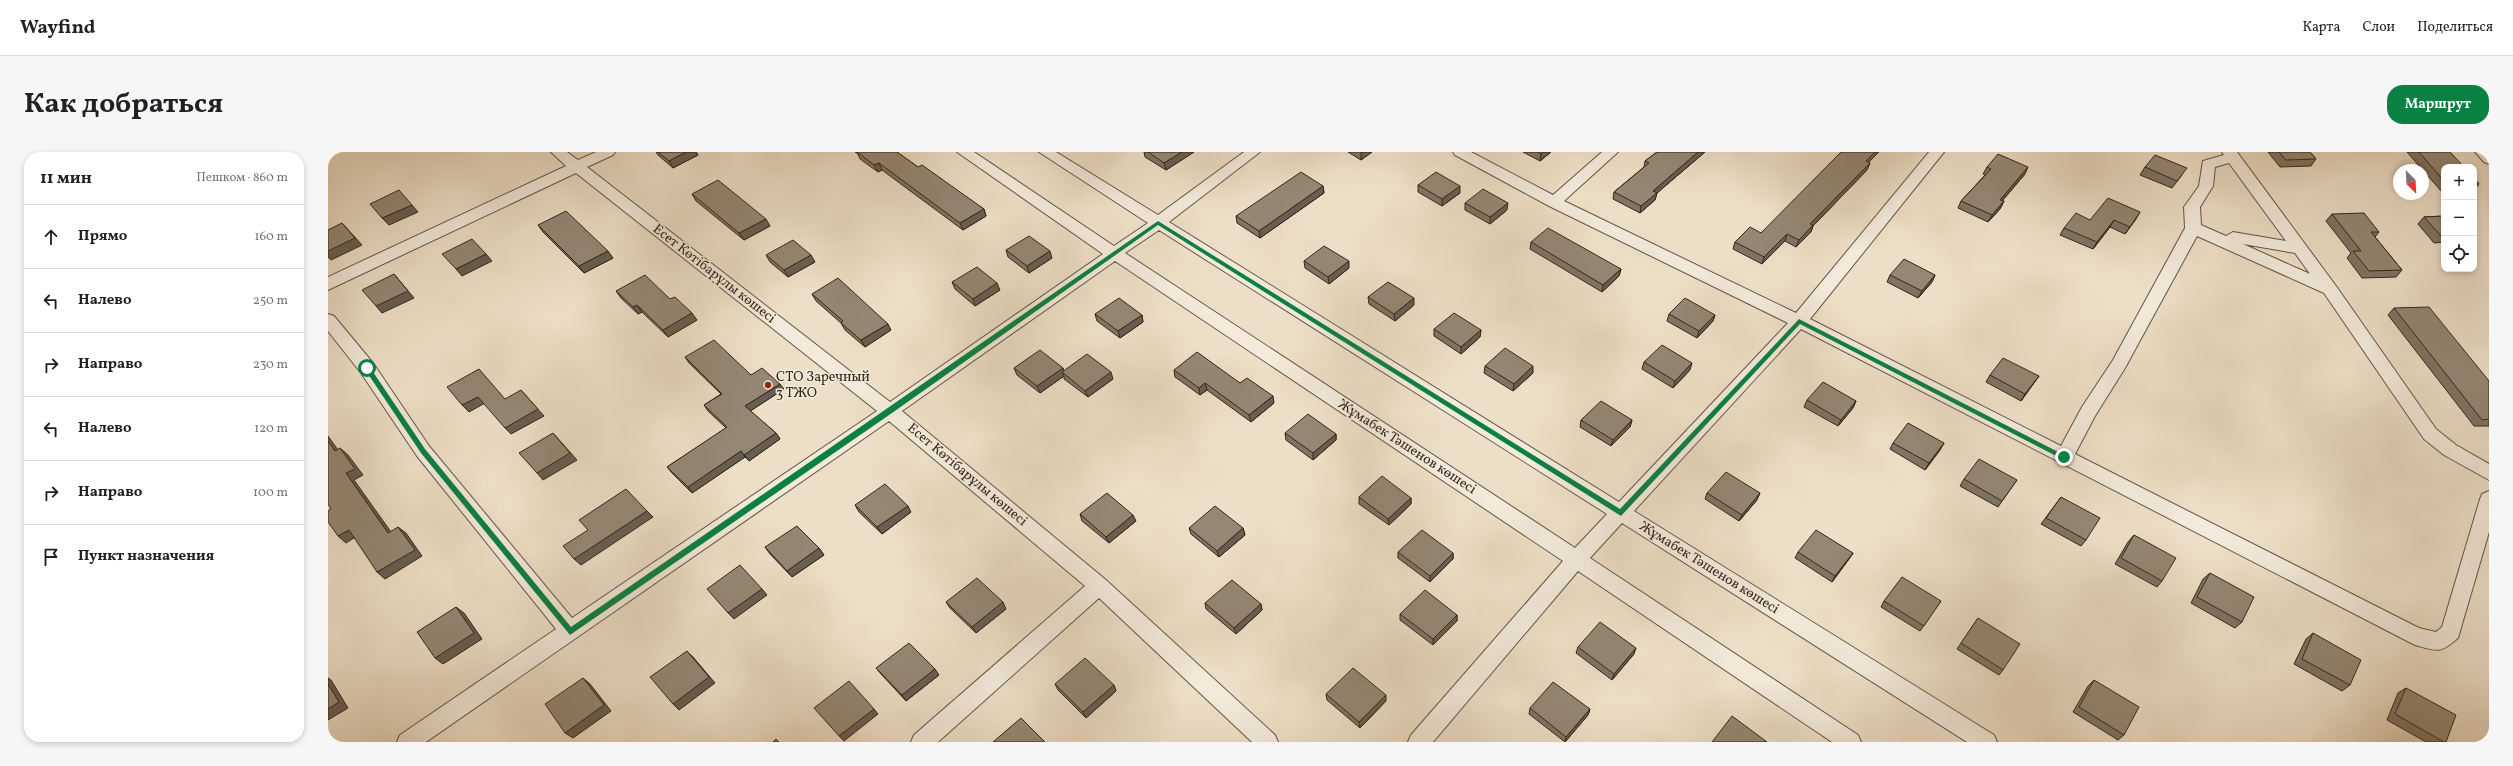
<!DOCTYPE html>
<html lang="ru">
<meta charset="utf-8">
<style>
:root{--surface:#fff;--page:#f6f6f6;--text:#202124;--muted:#757577;--line:#e0e0e0;--accent:#0b8043}
body{margin:0;font-family:Vollkorn,serif;background:var(--page);color:var(--text)}
.controls{position:absolute;right:12px;top:12px;display:grid;overflow:hidden;border-radius:8px;box-shadow:0 2px 6px #0003}
.controls button{width:36px;height:36px;display:grid;place-items:center;padding:0;border:0;border-bottom:1px solid var(--line);background:var(--surface);color:var(--text);font:20px sans-serif}
.compass{position:absolute;left:2065px;top:12px;width:36px;height:36px;border-radius:50%;background:var(--surface);box-shadow:0 2px 6px #0003;rotate:156deg}
.stop{position:absolute;width:12px;height:12px;margin:-9px;border:3px solid #0b8043;border-radius:50%;background:#fff}
.stop.end{background:#0b8043;border-color:#fff;box-shadow:0 1px 4px #0008}
.list{margin:0;padding:0;list-style:none}
h2{display:flex;justify-content:space-between;align-items:center;height:52px;margin:0;padding:0 16px;font-size:17px}
h2 small{font-size:13px;font-weight:400;color:var(--muted)}
.list li{display:grid;grid-template-columns:26px 1fr auto;gap:12px;align-items:center;box-sizing:border-box;height:64px;padding:0 16px;border-top:1px solid var(--line)}
.list b{display:block;font-size:15px;white-space:nowrap}
.list em{font-size:13px;font-style:normal;color:var(--muted)}
.icon{flex:none;width:22px;height:22px;fill:none;stroke:currentColor;stroke-width:2;stroke-linecap:round;stroke-linejoin:round}
.map{position:relative;flex:none;width:2161px;height:590px;overflow:hidden;border-radius:16px}
header{display:flex;align-items:center;gap:24px;box-sizing:border-box;height:56px;padding:0 20px;background:var(--surface);border-bottom:1px solid var(--line)}
header strong{font-size:19px}
nav{display:flex;gap:22px;margin-inline-start:auto;font-size:14px}
.intro{display:flex;align-items:center;justify-content:space-between;box-sizing:border-box;height:96px;padding:0 24px}
h1{margin:0;font-size:28px}
.button{padding:10px 18px;border-radius:16px;background:var(--accent);color:#fff;font-size:14px;font-weight:700}
main{display:flex;gap:24px;padding:0 24px}
aside{flex:1;background:var(--surface);border-radius:16px;box-shadow:0 2px 6px #0003}
.map>svg:first-child{display:block}
</style>
<header>
<strong>Wayfind</strong>
<nav><a>Карта</a><a>Слои</a><a>Поделиться</a></nav>
</header>
<div class="intro"><h1>Как добраться</h1><a class="button">Маршрут</a></div>
<main>
<aside>
<h2>11 мин<small>Пешком · 860 m</small></h2>
<ul class="list">
<li><svg class="icon" aria-label="ahead" viewBox="0 0 24 24"><path d="M12 20V5M6 11l6-6 6 6"/></svg><div><b>Прямо</b></div><em>160 m</em></li>
<li><svg class="icon" aria-label="left" viewBox="0 0 24 24"><path d="M17 20v-9H6M10 6l-5 5 5 5"/></svg><div><b>Налево</b></div><em>250 m</em></li>
<li><svg class="icon" aria-label="right" viewBox="0 0 24 24"><path d="M7 20v-9h11M14 6l5 5-5 5"/></svg><div><b>Направо</b></div><em>230 m</em></li>
<li><svg class="icon" aria-label="left" viewBox="0 0 24 24"><path d="M17 20v-9H6M10 6l-5 5 5 5"/></svg><div><b>Налево</b></div><em>120 m</em></li>
<li><svg class="icon" aria-label="right" viewBox="0 0 24 24"><path d="M7 20v-9h11M14 6l5 5-5 5"/></svg><div><b>Направо</b></div><em>100 m</em></li>
<li><svg class="icon" aria-label="arrive" viewBox="0 0 24 24"><path d="M6 21V4h12l-3 4 3 4H6"/></svg><div><b>Пункт назначения</b></div></li>
</ul>
</aside>
<div class="map">
<svg width="2161" height="590" viewBox="0 0 2161 590">
<rect width="100%" height="100%" fill="#eddfc7"/>
<filter id="stains"><feTurbulence type="fractalNoise" baseFrequency=".005" numOctaves="4"/><feColorMatrix values="0 0 0 0 .2 0 0 0 0 .09 0 0 0 0 .02 0 0 0 .5 -.17"/></filter>
<radialGradient id="worn" r=".72"><stop offset=".6" stop-color="#630" stop-opacity="0"/><stop offset="1" stop-color="#630" stop-opacity=".3"/></radialGradient>
<g fill="none" stroke-linecap="round" stroke-linejoin="round">
<g stroke="#625546" stroke-width="2">
<g id="minor">
<path d="M223 0H239L250 8 268 0H287L285 3 259 15 562 250 775 102 629 0H646L786 94 820 71 711 0H728L830 63 916 0H932L841 70 1291 350 1460 171 1221 54 1127 3 1125 0H1143L1225 43 1274 0H1290L1236 49 1468 161 1601 0H1616L1482 167 1733 294 1754 255 1785 208 1857 76 1856 55 1871 34 1875 9 1896 3 1894 0H1909L2008 134 2108 277 2128 293 2161 312V328L2116 303 2096 287 1996 141 1869 84 1797 216 1767 264 1747 302 2091 476 2108 480 2114 475 2152 347 2154 342 2161 339V380L2130 486C2112 502 2109 499 2087 493L1473 177 1306 359 1666 583 1669 590H1639L1294 371 1262 406 1530 583 1533 590H1504L1250 419 1105 590H1080L1083 583 1235 409 787 109 574 259 778 428 947 583 950 590H924L771 446 610 590H583L586 583 757 434 561 269 98 590H69L72 583 228 477 89 304 33 221 0 179V162L6 164 45 211 101 294 244 466 549 259 248 21 0 138V125L238 14ZM1901 11 1958 89 1905 80 1898 84 1873 73 1872 55 1885 34 1887 15ZM831 78 1279 362 1247 396 797 101ZM1915 92 1967 101 1982 122Z"/>
<polygon points="2147,0 2161,0 2161,12 2156,10"/>
</g>
</g>
<use href="#minor" fill="#f3eadb" fill-rule="evenodd"/>
</g>
<g fill="#7f7464" stroke="#33271b">
<polygon points="328,0 368,0 370,3 345,16 330,3"/>
<polygon points="527,0 569,0 590,15 656,57 658,64 635,78 554,18 550,20 532,7 530,2"/>
<polygon points="816,0 866,0 838,18 817,5"/>
<polygon points="1020,0 1044,0 1033,8"/>
<polygon points="1195,0 1223,0 1212,9"/>
<polygon points="1329,0 1377,0 1329,41 1327,48 1312,61 1285,47 1286,40 1316,15 1317,9"/>
<polygon points="1940,0 1982,0 1988,7 1983,14 1952,15"/>
<polygon points="2079,0 2122,0 2116,15 2116,40 2114,40"/>
<polygon points="1541,11 1542,11 1539,18 1485,74 1483,80 1468,95 1457,89 1434,112 1405,97 1407,90 1433,81"/>
<polygon points="1659,15 1697,22 1674,49 1676,49 1672,57 1660,70 1630,56 1633,49 1657,23 1655,22"/>
<polygon points="1817,15 1854,23 1844,36 1812,23"/>
<polygon points="2146,26 2151,32 2146,38"/>
<polygon points="1090,33 1132,41 1114,54 1090,40"/>
<polygon points="995,34 996,41 932,86 909,71 908,64"/>
<polygon points="364,42 442,74 416,88 368,49"/>
<polygon points="1137,51 1179,58 1162,72 1137,58"/>
<polygon points="2004,62 2051,80 2047,85 2074,118 2068,125 2034,126 2019,106 2023,101 1998,69"/>
<polygon points="2116,64 2116,90 2106,91 2090,72 2096,65"/>
<polygon points="1808,67 1797,82 1782,75 1765,97 1732,83 1736,76 1762,68"/>
<polygon points="210,73 285,106 256,121 215,80"/>
<polygon points="1203,90 1293,117 1291,124 1274,140 1202,97"/>
<polygon points="678,98 724,106 701,121 680,105"/>
<polygon points="438,103 487,110 460,125 442,110"/>
<polygon points="976,109 1021,116 1001,132 977,116"/>
<polygon points="1562,123 1607,123 1604,130 1590,146 1559,130"/>
<polygon points="624,130 672,138 647,154 627,137"/>
<polygon points="288,139 342,147 369,168 340,185 314,160 310,162 293,146"/>
<polygon points="484,142 563,178 537,195 517,178 513,171 488,149"/>
<polygon points="1040,145 1086,153 1067,169 1041,152"/>
<polygon points="2066,156 2161,229 2161,274 2146,274 2060,163"/>
<polygon points="767,162 814,163 815,170 792,186 769,169"/>
<polygon points="1341,162 1387,163 1385,169 1369,186 1339,169"/>
<polygon points="1106,177 1153,178 1152,185 1133,202 1106,184"/>
<polygon points="357,205 423,223 456,237 422,259 448,281 452,287 421,309 417,305 364,341 344,321 339,315 398,276 380,259 376,253 393,242 361,211"/>
<polygon points="1316,210 1362,218 1345,236 1314,217"/>
<polygon points="1157,214 1205,221 1185,239 1156,221"/>
<polygon points="686,216 735,216 736,219 785,227 760,245 736,227 736,224 712,241 689,223"/>
<polygon points="846,218 912,231 946,251 923,270 879,238 872,243 847,225"/>
<polygon points="1662,223 1711,224 1693,249 1658,230"/>
<polygon points="1479,248 1528,249 1525,256 1510,274 1476,255"/>
<polygon points="1253,268 1304,268 1302,275 1283,294 1252,275"/>
<polygon points="957,281 1008,282 1008,288 985,308 958,288"/>
<polygon points="1565,291 1616,291 1612,298 1597,318 1562,297"/>
<polygon points="1636,327 1689,328 1670,355 1632,334"/>
<polygon points="1379,341 1429,348 1411,369 1377,347"/>
<polygon points="1031,345 1083,346 1083,352 1061,373 1031,352"/>
<polygon points="1733,345 1758,388 1753,394 1713,372"/>
<polygon points="527,353 583,360 554,382 531,360"/>
<polygon points="752,362 808,369 781,391 754,369"/>
<polygon points="861,376 915,376 917,383 891,405 863,382"/>
<polygon points="1806,383 1834,429 1829,435 1787,412 1800,390"/>
<polygon points="437,395 491,396 496,403 464,425 442,402"/>
<polygon points="1070,400 1125,401 1125,407 1102,430 1070,406"/>
<polygon points="1470,400 1525,401 1521,407 1504,430 1467,406"/>
<polygon points="1882,421 1914,470 1907,476 1863,451 1875,427"/>
<polygon points="1556,449 1613,449 1592,479 1553,455"/>
<polygon points="618,450 678,457 648,481 622,456"/>
<polygon points="877,451 933,452 934,458 908,482 878,457"/>
<polygon points="1072,462 1129,463 1129,469 1105,493 1072,468"/>
<polygon points="1650,466 1675,518 1671,523 1629,497"/>
<polygon points="1985,481 2022,533 2014,539 1966,512 1978,487"/>
<polygon points="1250,495 1306,502 1284,528 1248,501"/>
<polygon points="548,516 611,523 578,549 553,522"/>
<polygon points="1766,528 1796,583 1790,588 1745,560 1760,534"/>
<polygon points="727,532 786,533 788,539 758,566 730,538"/>
<polygon points="2078,536 2118,590 2098,590 2059,568 2070,541"/>
<polygon points="998,542 1058,549 1032,576 999,548"/>
<polygon points="1202,556 1262,557 1260,563 1237,590 1201,562"/>
</g>
<g fill="#685e51" stroke="#33271b">
<polygon points="358,0 368,0 370,3 345,16 341,9"/>
<polygon points="854,0 866,0 838,18 836,11"/>
<polygon points="1033,0 1044,0 1033,8"/>
<polygon points="1215,0 1223,0 1212,9 1213,2"/>
<polygon points="1370,0 1377,0 1329,41 1327,48 1312,61 1313,54 1325,39"/>
<polygon points="1547,0 1551,0 1535,16 1538,9"/>
<polygon points="551,11 554,18 550,20 546,13"/>
<polygon points="1542,11 1539,18 1485,74 1483,80 1468,95 1471,88 1482,72"/>
<polygon points="1700,15 1697,22 1669,55 1672,48"/>
<polygon points="995,34 996,41 932,86 931,79"/>
<polygon points="1132,34 1132,41 1114,54 1114,47"/>
<polygon points="1676,49 1672,57 1660,70 1664,63"/>
<polygon points="1180,51 1179,58 1162,72 1162,65"/>
<polygon points="84,53 90,60 61,73 54,66"/>
<polygon points="656,57 658,64 635,78 632,71"/>
<polygon points="1812,60 1808,67 1797,82 1802,75"/>
<polygon points="438,67 442,74 416,88 411,81"/>
<polygon points="1786,68 1782,75 1765,97 1769,90"/>
<polygon points="14,71 34,93 3,108 0,105 0,99"/>
<polygon points="1459,82 1457,89 1434,112 1436,105"/>
<polygon points="280,99 285,106 256,121 251,114"/>
<polygon points="722,99 724,106 701,121 699,114"/>
<polygon points="158,102 164,109 134,124 128,117"/>
<polygon points="483,103 487,110 460,125 456,118"/>
<polygon points="1021,109 1021,116 1001,132 1000,125"/>
<polygon points="1293,117 1291,124 1274,140 1275,133"/>
<polygon points="66,122 86,146 54,161 48,154"/>
<polygon points="1607,123 1604,130 1590,146 1594,139"/>
<polygon points="669,131 672,138 647,154 645,147"/>
<polygon points="1086,146 1086,153 1067,169 1066,162"/>
<polygon points="309,153 314,160 310,162 305,155"/>
<polygon points="364,161 369,168 340,185 335,178"/>
<polygon points="814,163 815,170 792,186 790,179"/>
<polygon points="1387,163 1385,169 1369,186 1371,179"/>
<polygon points="560,172 563,178 537,195 533,188"/>
<polygon points="1153,178 1152,185 1133,202 1133,195"/>
<polygon points="1364,211 1362,218 1345,236 1347,229"/>
<polygon points="1205,214 1205,221 1185,239 1186,232"/>
<polygon points="735,216 737,222 734,220 736,224 712,241 709,234"/>
<polygon points="783,220 785,227 760,245 757,239"/>
<polygon points="1711,224 1706,231 1693,249 1697,242"/>
<polygon points="877,231 879,238 872,243 871,236"/>
<polygon points="452,232 456,237 421,260 417,254"/>
<polygon points="193,238 216,264 183,282 177,276"/>
<polygon points="945,244 946,251 923,270 921,263"/>
<polygon points="150,245 157,251 141,260 134,253"/>
<polygon points="1528,249 1525,256 1510,274 1513,268"/>
<polygon points="1304,268 1302,275 1283,294 1285,288"/>
<polygon points="225,281 249,308 215,328 209,321"/>
<polygon points="448,281 452,287 421,309 416,303"/>
<polygon points="1008,282 1008,288 985,308 985,301"/>
<polygon points="0,284 15,305 7,299 0,289"/>
<polygon points="1616,291 1612,298 1597,318 1601,311"/>
<polygon points="12,296 20,303 35,323 26,328 68,387 60,381 18,321"/>
<polygon points="413,299 417,305 364,341 360,335"/>
<polygon points="1432,341 1429,348 1411,369 1414,363"/>
<polygon points="1083,346 1083,352 1061,373 1060,367"/>
<polygon points="580,354 583,360 554,382 549,375"/>
<polygon points="319,359 325,365 253,413 246,407"/>
<polygon points="805,363 808,369 781,391 778,385"/>
<polygon points="70,375 78,381 94,404 57,427 49,420"/>
<polygon points="915,376 917,383 891,405 889,399"/>
<polygon points="21,378 29,384 18,391 10,384"/>
<polygon points="491,396 496,403 464,425 459,419"/>
<polygon points="1125,401 1125,407 1102,430 1102,424"/>
<polygon points="1525,401 1521,407 1504,430 1507,424"/>
<polygon points="434,437 439,443 406,467 400,461"/>
<polygon points="675,450 678,457 648,481 644,475"/>
<polygon points="933,452 934,458 908,482 906,476"/>
<polygon points="128,455 136,461 154,487 115,512 107,506"/>
<polygon points="1129,463 1129,469 1105,493 1105,487"/>
<polygon points="1308,496 1306,502 1284,528 1286,522"/>
<polygon points="359,499 365,505 387,531 351,558 345,552"/>
<polygon points="607,517 611,523 578,549 574,543"/>
<polygon points="0,526 3,528 20,556 0,568"/>
<polygon points="255,526 262,532 283,559 245,586 237,581"/>
<polygon points="786,533 788,539 758,566 755,560"/>
<polygon points="1058,543 1058,549 1032,576 1031,570"/>
<polygon points="546,557 550,562 516,589 511,584"/>
<polygon points="1262,557 1260,563 1237,590 1238,585"/>
</g>
<g fill="#948774" stroke="#33271b">
<polygon points="330,0 358,0 341,9"/>
<polygon points="529,0 569,0 590,15 594,13 656,57 632,71 551,11 546,13"/>
<polygon points="820,0 854,0 836,11"/>
<polygon points="1210,0 1215,0 1213,2"/>
<polygon points="1329,0 1370,0 1325,39 1329,41 1313,54 1286,40 1321,11 1317,9"/>
<polygon points="1513,0 1547,0 1538,9 1542,11 1482,72 1485,73 1471,88 1459,82 1436,105 1407,90 1422,75 1433,81"/>
<polygon points="1951,0 1982,0 1988,7 1958,8"/>
<polygon points="2091,0 2122,0 2136,15 2116,15 2116,29"/>
<polygon points="1670,2 1700,15 1672,48 1676,49 1664,63 1633,49 1663,17 1659,15"/>
<polygon points="1827,3 1859,16 1849,29 1817,15"/>
<polygon points="973,20 995,34 931,79 908,64"/>
<polygon points="1108,20 1132,34 1114,47 1090,33"/>
<polygon points="2146,26 2151,32 2146,32"/>
<polygon points="390,28 438,67 411,81 364,42"/>
<polygon points="1155,37 1180,51 1162,65 1137,51"/>
<polygon points="71,38 84,53 54,66 42,52"/>
<polygon points="1780,46 1812,60 1802,75 1786,68 1769,90 1736,76 1748,61 1762,68"/>
<polygon points="238,59 280,99 251,114 210,73"/>
<polygon points="2036,61 2051,80 2043,80 2074,118 2041,119 2025,99 2033,99 2004,62"/>
<polygon points="2116,64 2116,83 2113,84 2096,65"/>
<polygon points="14,71 27,86 0,99 0,78"/>
<polygon points="1220,76 1293,117 1275,133 1203,90"/>
<polygon points="701,84 722,99 699,114 678,98"/>
<polygon points="144,87 158,102 128,117 114,102"/>
<polygon points="465,88 483,103 456,118 438,103"/>
<polygon points="996,94 1021,109 1000,125 976,109"/>
<polygon points="1576,107 1607,123 1594,139 1562,123"/>
<polygon points="649,115 669,131 645,147 624,130"/>
<polygon points="66,122 80,139 48,154 34,138"/>
<polygon points="317,123 342,147 347,145 364,161 335,178 309,153 305,155 288,139"/>
<polygon points="510,126 560,172 533,188 513,171 515,169 484,142"/>
<polygon points="1060,130 1086,146 1066,162 1040,145"/>
<polygon points="791,146 814,163 790,179 767,162"/>
<polygon points="1357,146 1387,163 1371,179 1341,162"/>
<polygon points="2101,155 2161,229 2161,267 2154,268 2066,156"/>
<polygon points="1126,161 1153,178 1133,195 1106,177"/>
<polygon points="386,188 423,223 434,216 452,232 417,254 448,281 416,303 413,299 360,335 339,315 399,275 376,253 394,242 357,205"/>
<polygon points="1334,193 1364,211 1347,229 1316,210"/>
<polygon points="1177,196 1205,214 1186,232 1157,214"/>
<polygon points="712,198 735,216 709,234 686,216"/>
<polygon points="869,200 912,231 919,226 945,244 921,263 877,231 871,236 846,218"/>
<polygon points="759,202 783,220 757,239 734,220"/>
<polygon points="1675,206 1711,224 1697,242 1662,223"/>
<polygon points="151,217 177,247 193,238 210,257 177,276 150,245 134,253 119,235"/>
<polygon points="1495,230 1528,249 1513,268 1479,248"/>
<polygon points="1273,249 1304,268 1285,288 1253,268"/>
<polygon points="980,262 1008,282 985,301 957,281"/>
<polygon points="1580,271 1616,291 1601,311 1565,291"/>
<polygon points="225,281 242,301 209,321 191,301"/>
<polygon points="0,289 7,299 12,296 27,317 18,321 60,381 70,375 87,398 49,420 21,378 10,384 0,370 0,359 3,357 0,352"/>
<polygon points="1651,307 1689,328 1674,349 1636,327"/>
<polygon points="1398,320 1432,341 1414,363 1379,341"/>
<polygon points="1054,324 1083,346 1060,367 1031,345"/>
<polygon points="557,332 580,354 549,375 527,353"/>
<polygon points="298,337 319,359 246,407 235,394 260,378 251,368"/>
<polygon points="779,341 805,363 778,385 752,362"/>
<polygon points="1733,345 1772,366 1758,388 1718,366"/>
<polygon points="887,354 915,376 889,399 861,376"/>
<polygon points="469,374 491,396 459,419 437,395"/>
<polygon points="1094,378 1125,401 1102,424 1070,400"/>
<polygon points="1488,378 1525,401 1507,424 1470,400"/>
<polygon points="1806,383 1848,406 1834,429 1793,406"/>
<polygon points="412,413 434,437 400,461 379,437"/>
<polygon points="1882,421 1926,445 1914,470 1869,445"/>
<polygon points="1574,425 1613,449 1596,474 1556,449"/>
<polygon points="649,426 675,450 644,475 618,450"/>
<polygon points="904,428 933,452 906,476 877,451"/>
<polygon points="1097,438 1129,463 1105,487 1072,462"/>
<polygon points="128,455 146,481 107,506 89,480"/>
<polygon points="1650,466 1692,492 1675,518 1633,491"/>
<polygon points="1272,470 1308,496 1286,522 1250,495"/>
<polygon points="1985,481 2033,508 2022,533 1974,507"/>
<polygon points="581,491 607,517 574,543 548,516"/>
<polygon points="359,499 381,525 345,552 322,525"/>
<polygon points="757,506 786,533 755,560 727,532"/>
<polygon points="1025,516 1058,543 1031,570 998,542"/>
<polygon points="255,526 276,553 237,581 217,552"/>
<polygon points="1766,528 1811,555 1796,583 1751,555"/>
<polygon points="521,529 546,557 511,584 486,556"/>
<polygon points="1225,530 1262,557 1238,585 1202,556"/>
<polygon points="0,532 11,550 0,557"/>
<polygon points="2078,536 2128,563 2118,590 2116,590 2067,562"/>
<polygon points="1404,564 1439,590 1384,590"/>
<polygon points="693,566 717,590 665,590"/>
<polygon points="448,587 451,590 445,590"/>
</g>
<polygon fill="#0b8043" points="830,69 1292,357 1471,167 1740,305 1734,307 1472,172 1293,364 830,73 564,261 242,483 93,301 36,216 41,214 97,297 243,475"/>
<circle fill="#8f2418" stroke="#f3eadb" stroke-width="1.5" cx="440" cy="233" r="4"/>
<g text-anchor="middle" dominant-baseline="central" stroke-width="3" stroke-linejoin="round" paint-order="stroke">
<g font-size="14" fill="#33271b" stroke="#f3eadb">
<text transform="translate(386 122) rotate(38)">Есет Көтібарұлы көшесі</text>
<text transform="translate(1079 295) rotate(33)">Жұмабек Тәшенов көшесі</text>
<text transform="translate(639 323) rotate(40)">Есет Көтібарұлы көшесі</text>
<text transform="translate(1381 416) rotate(32)">Жұмабек Тәшенов көшесі</text>
</g>
<g font-size="14" fill="#33271b" stroke="#f3eadb" text-anchor="start">
<text x="448" y="225">СТО Заречный<tspan x="448" dy="16">3 ТЖО</tspan></text>
</g>
</g>
<rect width="100%" height="100%" filter="url(#stains)"/>
<rect width="100%" height="100%" fill="url(#worn)"/>
</svg>
<div class="controls">
<button>+</button>
<button>−</button>
<button><svg class="icon" aria-label="locate" viewBox="0 0 24 24"><circle cx="12" cy="12" r="6"/><path d="M12 2v4M12 18v4M2 12h4M18 12h4"/></svg></button>
</div>
<svg class="compass" viewBox="-18 -18 36 36"><path d="M0-13l5 13h-10z" fill="#e53935"/><path d="M0 13l5-13h-10z" fill="#757577"/></svg>
<div class="stop" style="left:39px;top:216px"></div>
<div class="stop end" style="left:1736px;top:305px"></div>
</div>
</main>
